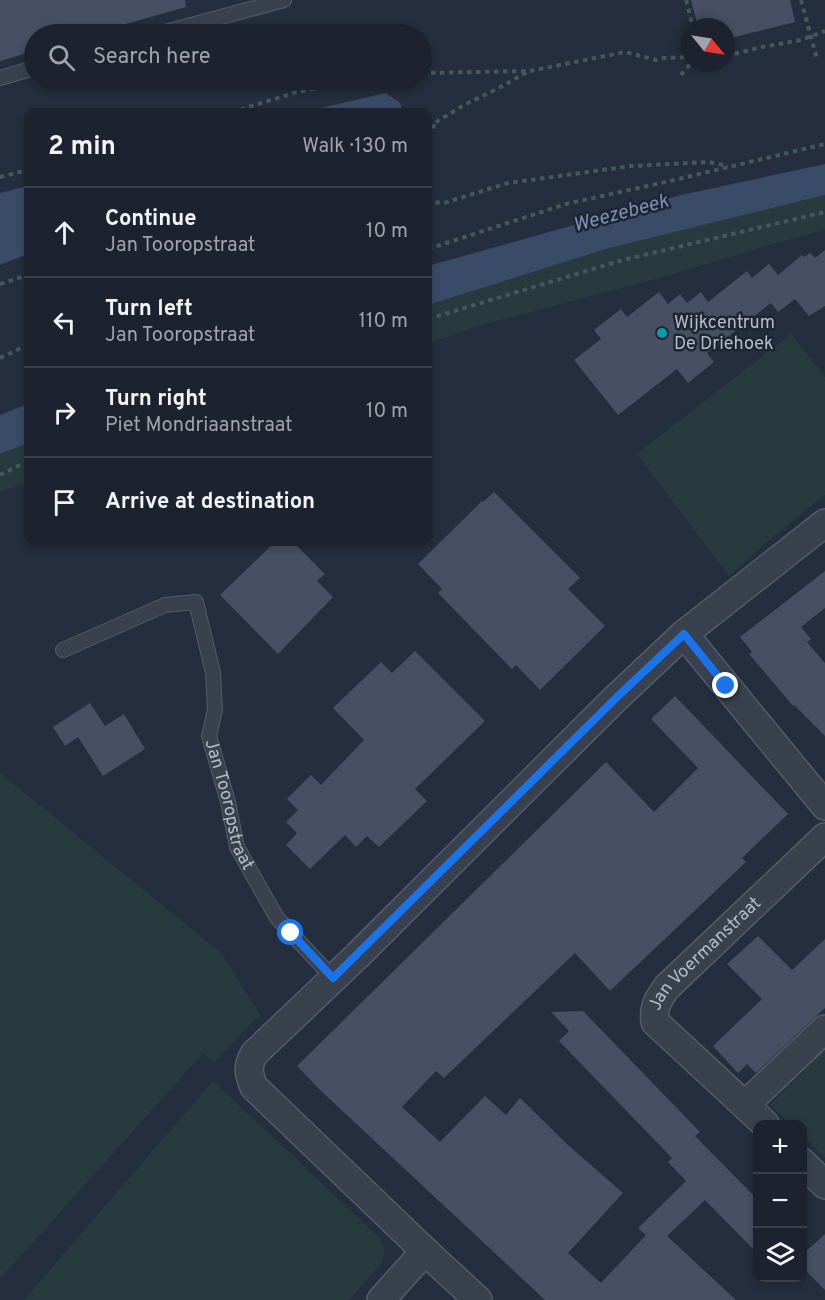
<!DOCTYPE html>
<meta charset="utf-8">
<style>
:root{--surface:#1c222e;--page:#292f3a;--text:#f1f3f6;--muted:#a0a4aa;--line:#3a3f4a}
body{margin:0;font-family:Overpass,sans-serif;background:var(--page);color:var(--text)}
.controls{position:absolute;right:18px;bottom:18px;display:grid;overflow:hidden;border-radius:12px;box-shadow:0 3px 9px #0003}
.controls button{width:54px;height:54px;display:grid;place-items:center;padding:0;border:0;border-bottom:2px solid var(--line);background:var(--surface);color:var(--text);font:30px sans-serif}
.compass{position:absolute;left:681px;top:18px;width:54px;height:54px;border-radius:50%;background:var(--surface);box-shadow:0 3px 9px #0003;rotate:120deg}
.stop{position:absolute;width:18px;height:18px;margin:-14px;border:4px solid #1a73e8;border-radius:50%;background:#fff}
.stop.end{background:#1a73e8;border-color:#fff;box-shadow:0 2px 6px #0008}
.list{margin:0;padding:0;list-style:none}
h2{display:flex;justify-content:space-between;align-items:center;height:78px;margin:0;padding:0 24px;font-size:26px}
h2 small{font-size:20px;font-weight:400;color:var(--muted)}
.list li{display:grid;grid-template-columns:39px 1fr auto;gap:18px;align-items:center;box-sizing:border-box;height:90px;padding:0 24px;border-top:2px solid var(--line)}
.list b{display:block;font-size:22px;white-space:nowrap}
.list p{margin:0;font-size:20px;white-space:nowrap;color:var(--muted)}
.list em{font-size:20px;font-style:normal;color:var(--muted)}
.icon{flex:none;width:33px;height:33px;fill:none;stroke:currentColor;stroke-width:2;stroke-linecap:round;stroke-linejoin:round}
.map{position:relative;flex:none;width:825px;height:1300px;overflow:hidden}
.search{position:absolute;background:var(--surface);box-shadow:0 3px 9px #0003;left:24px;top:24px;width:408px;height:66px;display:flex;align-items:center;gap:15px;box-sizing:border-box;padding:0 21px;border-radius:33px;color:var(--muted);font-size:22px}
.panel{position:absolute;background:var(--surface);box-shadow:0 3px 9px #0003;left:24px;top:108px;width:408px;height:438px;border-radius:12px}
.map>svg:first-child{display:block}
</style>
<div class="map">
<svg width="825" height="1300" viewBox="0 0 825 1300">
<rect width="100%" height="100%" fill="#252e3e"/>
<g fill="#273b3f">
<polygon points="825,195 825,230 776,243 667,276 481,325 428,344 428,305 606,249"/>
<polygon points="791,334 825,377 825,495 769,540 729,576 637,454"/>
<polygon points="28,443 28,482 0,492 0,454"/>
<polygon points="0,773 222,954 260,1015 214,1062 203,1053 0,1279"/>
<polygon points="825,1049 825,1158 803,1136 802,1124 790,1124 770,1105"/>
<path d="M213 1081 380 1238C386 1247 385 1257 379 1266L349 1300H24Z"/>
</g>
<g fill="#3a4b67">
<polygon points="386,93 400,103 402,109 400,112 303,112"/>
<polygon points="825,164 825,195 606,249 428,305 428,266 681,195"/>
<polygon points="28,186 28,254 0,265 0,193"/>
<polygon points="28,404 28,443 0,454 0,415"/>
</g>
<g fill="#465062">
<polygon points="0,0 185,0 186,7 90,34 34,34 34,51 0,61"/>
<polygon points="691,0 790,0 795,22 726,39 726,27 698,27"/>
<polygon points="825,250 825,306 809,316 795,299 778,312 771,303 707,353 714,362 688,383 677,369 618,415 574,360 601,339 594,330 621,309 627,317 659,292 668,304 680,294 687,303 701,292 708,302 747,271 752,278 769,264 778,275 802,255 804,257 810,253 815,258"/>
<polygon points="494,492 580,578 568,589 605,626 540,690 516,665 512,669 438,593 442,589 418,564 482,501 483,502"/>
<polygon points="275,542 293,542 325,574 317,581 333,597 278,654 220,595"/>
<polygon points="825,571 825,608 801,627 811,639 807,642 825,663 825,736 794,705 793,706 749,654 752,652 740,637"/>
<polygon points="415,651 485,721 415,789 427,801 379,847 367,836 356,847 345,835 310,869 286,845 297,833 286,822 298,810 287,799 311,775 321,785 364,740 333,708 381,662 392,673"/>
<polygon points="675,696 788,814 742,858 746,862 610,991 575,953 444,1078 436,1071 402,1107 440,1142 485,1096 506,1115 520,1098 568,1145 623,1193 568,1253 601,1283 646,1235 638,1228 686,1181 668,1162 672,1158 559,1041 569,1031 551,1012 583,1011 700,1132 695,1136 758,1200 758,1254 705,1200 667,1236 736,1300 545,1300 320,1090 297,1066 606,762 654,812 698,768 651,719"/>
<polygon points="90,703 105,726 124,714 145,749 103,776 78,737 65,746 53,727"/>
<polygon points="758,936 792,970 825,939 825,1008 756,1073 747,1064 738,1073 713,1046 762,999 727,964"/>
<polygon points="825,1234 825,1290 802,1267 802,1255"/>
</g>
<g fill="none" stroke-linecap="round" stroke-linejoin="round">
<g stroke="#545c69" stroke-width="16">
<g id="lane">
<polyline points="158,34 284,0"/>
<polyline points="0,78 34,68"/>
<path id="s1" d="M63 650 165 605 196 602 213 673 215 710 209 736 228 802 237 847 277 918 333 978"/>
</g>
</g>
<g stroke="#545c69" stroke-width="30">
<g id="street">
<polyline points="684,634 825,806"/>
<polyline points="745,1105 825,1029"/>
<path id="s2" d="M765 1124 655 1022C653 1006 658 1000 667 987L825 837"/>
<polyline points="802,1162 825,1185"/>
<polyline points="381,1300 425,1251"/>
<path d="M478 1300 425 1251 254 1087C248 1072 247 1068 254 1054L357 956 616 698 684 634 825 523"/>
</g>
</g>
<g stroke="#45585c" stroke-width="4" stroke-dasharray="4.5 4.5" stroke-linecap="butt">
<polyline points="686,0 693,27"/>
<polyline points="801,0 817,59"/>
<polyline points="726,56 762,47 801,40 825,31"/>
<polyline points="422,73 530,71 625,52 656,60 664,58 690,57"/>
<polyline points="681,75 691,63"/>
<polyline points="232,112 294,93 352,80"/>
<polyline points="428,127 464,105 495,90 529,71"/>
<polyline points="428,136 435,124"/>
<polyline points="0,177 28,170"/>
<polyline points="428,198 432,202 444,203 508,183 631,166 709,162 728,166"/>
<polyline points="428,249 566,204 670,181 825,144"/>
<polyline points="0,284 28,275"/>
<polyline points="428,319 623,260 825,212"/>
<polyline points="0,358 28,345"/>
<polyline points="0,475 28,461"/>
</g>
<use href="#lane" stroke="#39414e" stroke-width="14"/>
<use href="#street" stroke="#39414e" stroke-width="27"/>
</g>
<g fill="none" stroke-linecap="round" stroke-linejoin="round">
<polyline stroke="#1a73e8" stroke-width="8" points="291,933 333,978 616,698 684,634 726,686"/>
</g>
<circle fill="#0f9aa8" stroke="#1e2634" stroke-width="2" cx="662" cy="333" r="6"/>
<g text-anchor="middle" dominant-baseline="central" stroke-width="5" stroke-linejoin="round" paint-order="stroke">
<g font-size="18" fill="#b5bcc9" stroke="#1e2634" text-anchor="start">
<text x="674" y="323">Wijkcentrum<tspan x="674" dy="21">De Driehoek</tspan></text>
</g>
<g font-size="18" fill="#b5bcc9" stroke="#1e2634">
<text stroke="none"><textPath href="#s1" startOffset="351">Jan Tooropstraat</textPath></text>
<text stroke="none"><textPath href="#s2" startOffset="238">Jan Voermanstraat</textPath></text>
</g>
<g font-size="20" font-style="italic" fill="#7c90b1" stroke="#1e2634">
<text transform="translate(621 214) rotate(-15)">Weezebeek</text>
</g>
</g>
</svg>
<div class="controls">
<button>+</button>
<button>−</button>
<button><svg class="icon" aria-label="layers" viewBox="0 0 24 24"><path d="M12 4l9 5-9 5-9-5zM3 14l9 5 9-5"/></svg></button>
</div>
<svg class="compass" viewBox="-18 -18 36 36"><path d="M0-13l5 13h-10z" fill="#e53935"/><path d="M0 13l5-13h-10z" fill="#a0a4aa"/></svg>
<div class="stop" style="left:291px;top:933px"></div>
<div class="stop end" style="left:726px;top:686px"></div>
<div class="search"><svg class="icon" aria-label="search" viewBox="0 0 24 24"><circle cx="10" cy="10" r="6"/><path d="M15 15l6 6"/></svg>Search here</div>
<section class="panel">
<h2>2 min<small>Walk · 130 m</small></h2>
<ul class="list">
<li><svg class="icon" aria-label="ahead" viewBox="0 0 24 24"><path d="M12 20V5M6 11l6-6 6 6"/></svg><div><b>Continue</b><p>Jan Tooropstraat</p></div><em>10 m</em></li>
<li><svg class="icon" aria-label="left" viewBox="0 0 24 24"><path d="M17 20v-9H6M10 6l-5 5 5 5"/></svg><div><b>Turn left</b><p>Jan Tooropstraat</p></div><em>110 m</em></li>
<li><svg class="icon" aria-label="right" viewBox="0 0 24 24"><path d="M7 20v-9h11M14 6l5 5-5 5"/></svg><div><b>Turn right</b><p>Piet Mondriaanstraat</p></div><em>10 m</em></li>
<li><svg class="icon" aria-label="arrive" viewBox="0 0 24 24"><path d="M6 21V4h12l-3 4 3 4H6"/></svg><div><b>Arrive at destination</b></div></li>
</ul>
</section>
</div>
